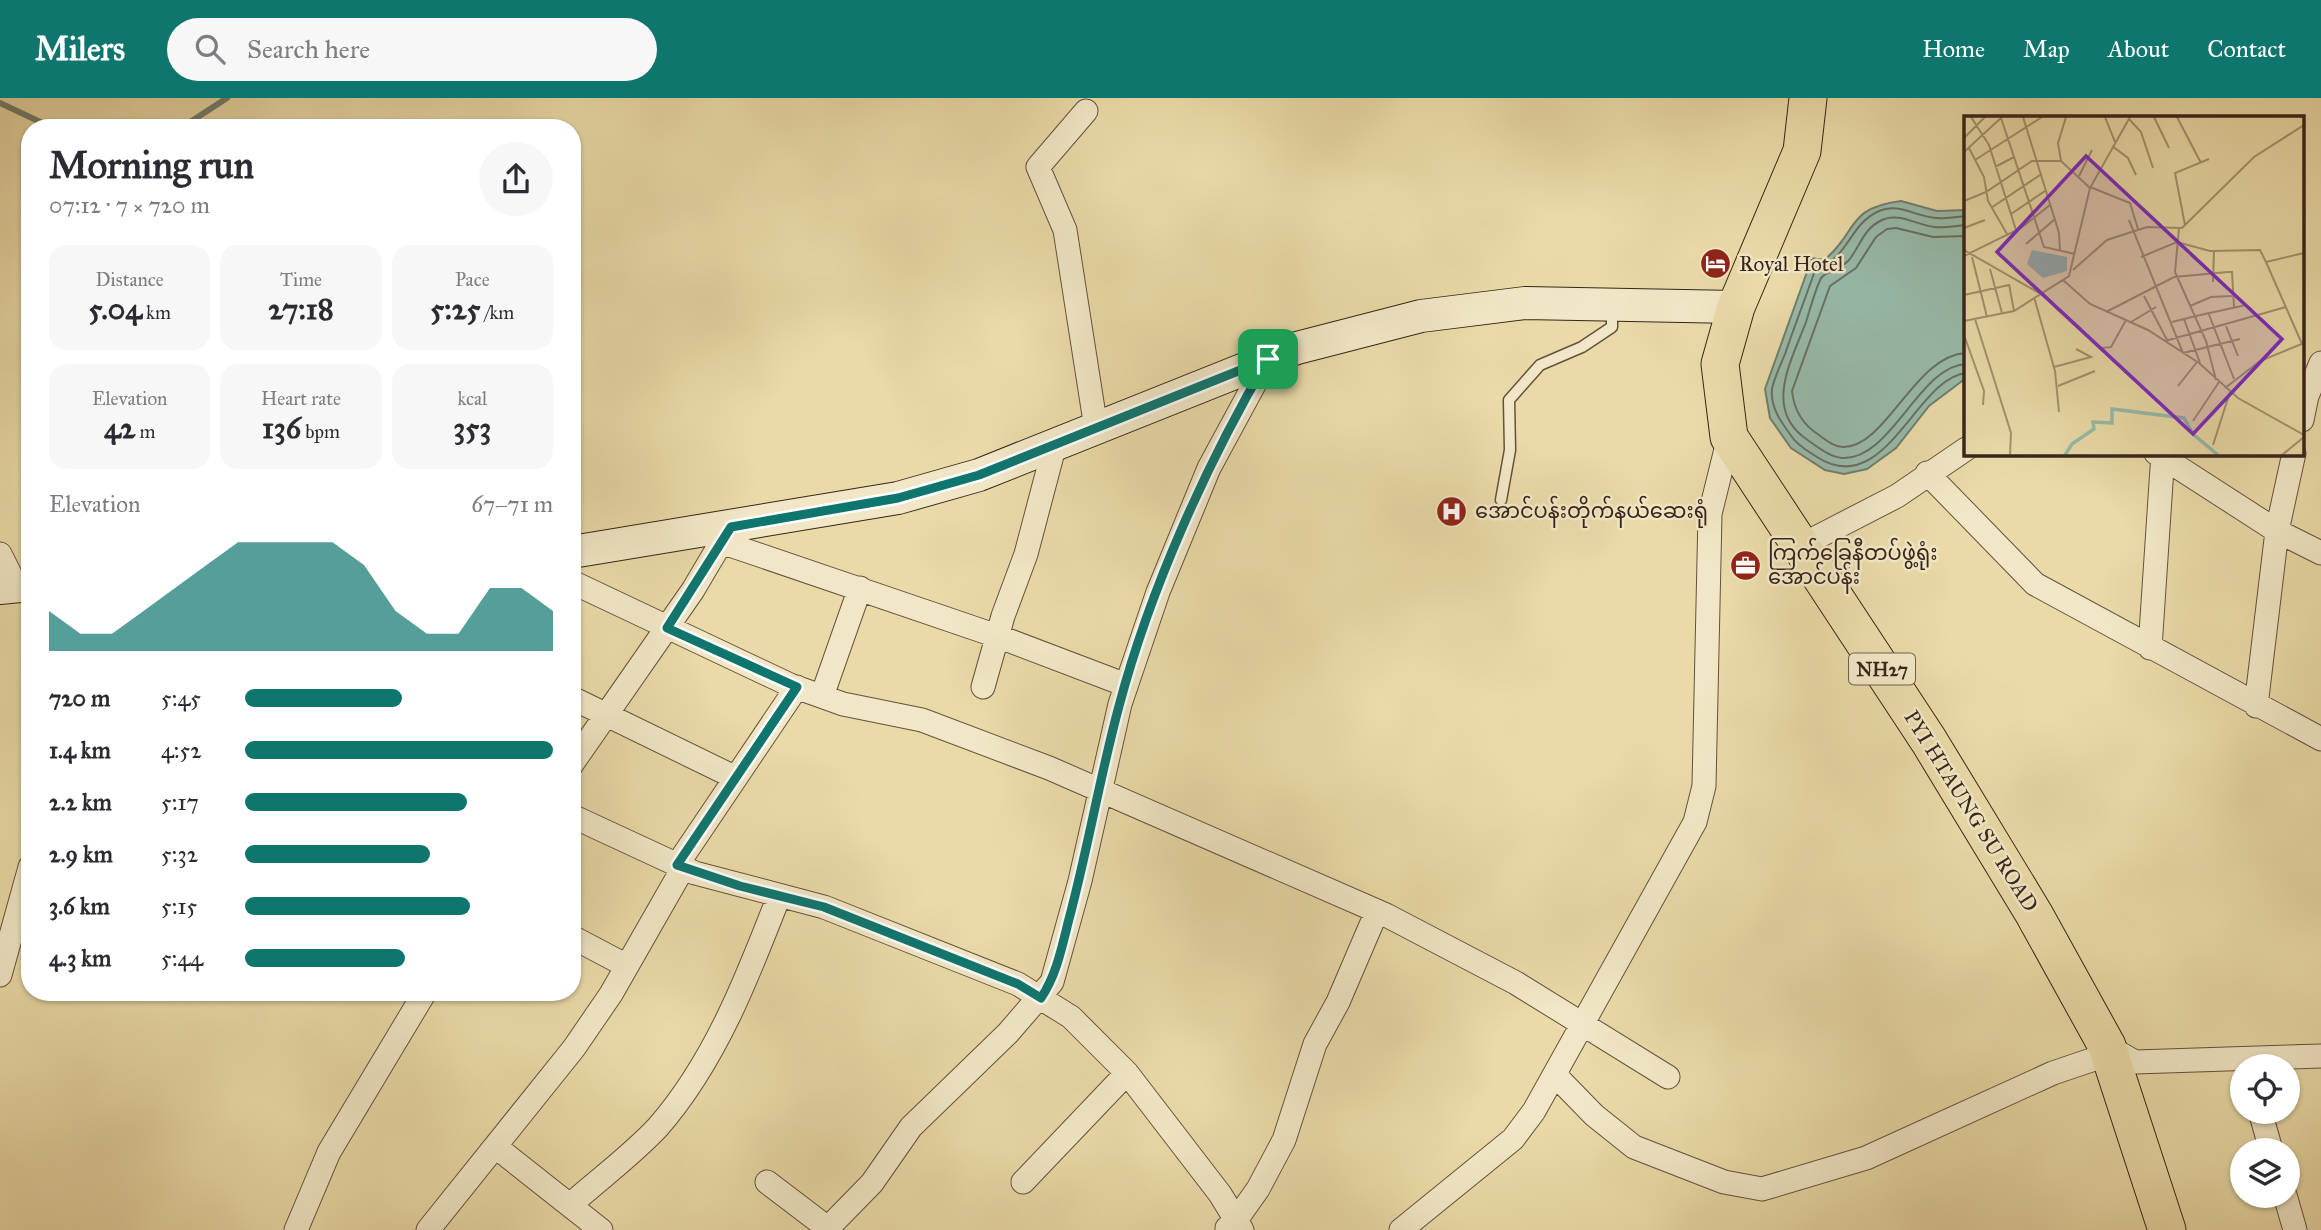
<!DOCTYPE html>
<html lang="en">
<head>
<meta charset="utf-8">
<style>
	body { margin:0; font-family:"IM FELL Great Primer","Noto Sans Myanmar",serif; background:#f7f7f7; color:#2b2b33; height:100vh; display:flex; flex-direction:column; font-size:26px; white-space:nowrap }
	* { box-sizing:border-box; margin:0 }
	p { font-size:23px; color:#7c7c81 }
	.icon { flex:none; width:38px; height:38px; fill:none; stroke:currentColor; stroke-width:2; stroke-linecap:round; stroke-linejoin:round }
	.map { position:relative; flex:1; overflow:hidden }
	.panel { position:absolute; left:21px; top:21px; width:560px; height:882px; display:flex; flex-direction:column; background:#fff; border-radius:28px; box-shadow:0 2px 5px #0004 }
	.panel>* { flex:none }
	.controls { position:absolute; left:2230px; top:956px; display:grid; gap:14px }
	.controls a { display:grid; place-items:center; width:70px; height:70px; border-radius:50%; background:#fff; box-shadow:0 2px 5px #0004; font-size:35px }
	.pin { position:absolute; display:grid; place-items:center; width:60px; height:60px; color:#fff; margin:-30px; border-radius:14px; box-shadow:0 4px 10px #0006 }
	.round { display:grid; place-items:center; flex:none; width:74px; height:74px; border-radius:37px; background:#f7f7f7 }
	.headline { display:flex; align-items:center; justify-content:space-between; height:119px; padding:0 28px }
	h1 { font-size:38px; font-weight:800; line-height:52px }
	.figures { display:grid; grid-template-columns:repeat(3,1fr); gap:10px; height:119px; padding:7px 28px }
	.figures div { display:grid; align-content:center; border-radius:18px; background:#f7f7f7; text-align:center }
	.figures b { font-size:30px; font-weight:800 }
	.figures small { font-size:19px; font-weight:400 }
	.figures p { font-size:19px }
	.chart { height:196px; padding:14px 28px }
	.chart p { display:flex; justify-content:space-between }
	.chart svg { width:100%; height:126px; margin-top:7px; fill:#0f766e; opacity:.7 }
	ul { padding:0 28px; list-style:none; font-size:23px }
	li { display:grid; grid-template-columns:112px 84px 1fr; align-items:center; height:52px }
	li i { height:18px; border-radius:9px; background:#0f766e }
	header { display:flex; align-items:center; gap:42px; box-sizing:border-box; height:98px; padding:0 35px; background:#0f766e; color:#fff }
	header strong { font-size:33px }
	nav { display:flex; gap:38px; margin-inline-start:auto; font-size:24px }
	.search { width:490px; height:63px; background:#f7f7f7; display:flex; align-items:center; gap:18px; box-sizing:border-box; padding:0 24px; border-radius:38px; color:#7c7c81; font-size:26px }
	.map>svg:first-child { display:block }
</style>
</head>
<body>
<header>
<strong>Milers</strong>
<div class="search"><svg class="icon" aria-label="search" viewBox="0 0 24 24"><circle cx="10" cy="10" r="6"/><path d="M15 15l6 6"/></svg>Search here</div>
<nav><a>Home</a><a>Map</a><a>About</a><a>Contact</a></nav>
</header>
<div class="map">
<svg width="2321" height="1132" viewBox="0 0 2321 1132">
	<rect width="100%" height="100%" fill="#e9daa7"/>
	<filter id="stains"><feTurbulence type="fractalNoise" baseFrequency=".00286" numOctaves="4"/><feColorMatrix values="0 0 0 0 .2 0 0 0 0 .09 0 0 0 0 .02 0 0 0 .5 -.17"/></filter>
	<radialGradient id="worn" r=".72"><stop offset=".6" stop-color="#630" stop-opacity="0"/><stop offset="1" stop-color="#630" stop-opacity=".3"/></radialGradient>
	<path fill="#97baa9" stroke="#717e70" stroke-width="2" d="M 1901,103 L 1937,113 L 1966,112 L 1966,280 L 1929,308 L 1896,350 L 1867,371 L 1844,376 L 1825,372 L 1791,350 L 1770,320 L 1765,291 L 1812,160 L 1824,162 C 1858,135 1845,110 1901,103 Z"/>
	<g fill="none" stroke-linecap="round" stroke-linejoin="round">
		<path stroke="#687062" stroke-width="2" d="M 1966,118 C 1957,119 1947,121 1938,120 C 1918,120 1899,104 1879,113 C 1848,127 1850,160 1816,170 C 1806,198 1795,227 1785,256 C 1781,266 1774,280 1772,291 C 1770,310 1782,325 1792,339 C 1798,348 1808,353 1817,359 C 1885,403 1916,280 1966,275
			M 1966,127 C 1955,128 1944,130 1934,129 C 1917,127 1898,114 1882,122 C 1863,131 1861,147 1849,162 C 1842,170 1829,172 1822,179 C 1817,185 1809,215 1806,224 C 1791,264 1762,313 1809,343 C 1819,350 1830,359 1842,360 C 1891,363 1919,268 1966,266
			M 1966,138 L 1933,139 L 1896,130 L 1887,131 L 1876,139 L 1856,170 L 1830,188 L 1792,293 C 1794,312 1803,327 1819,337 C 1826,342 1834,349 1843,349 C 1886,350 1915,257 1966,255"/>
		<path stroke="#717e70" stroke-width="6" d="M 0,5 L 53,30
			M 181,30 L 227,0"/>
		<defs>
			<path id="service" d="M 1501,402 L 1510,352 L 1509,302 L 1540,267 L 1582,249 L 1612,229 L 1612,210"/>
			<path id="minor" d="M 1086,13 L 1038,69 L 1065,132 L 1096,330
				M 2302,322 L 2307,298 L 2321,265
				M 2156,355 L 2277,433 L 2321,455
				M 1927,375 L 2035,486 L 2321,641
				M 721,444 L 997,538 L 1126,587
				M 1802,447 L 1897,398 L 1966,351
				M 0,456 L 16,488
				M 572,484 L 790,587 L 843,606 L 922,622 L 1049,670 L 1386,817 L 1516,885 L 1668,979
				M 2150,550 L 2163,355
				M 983,589 L 1003,518 L 1026,456 L 1055,346
				M 822,598 L 860,490
				M 572,600 L 734,679
				M 2256,608 L 2277,433 L 2294,355
				M 572,666 L 693,492 L 729,431
				M 572,718 L 695,775 L 824,809 L 1018,886 L 1071,919 L 1127,975 L 1220,1096 L 1242,1132
				M 677,767 L 797,589
				M 572,839 L 627,868
				M 0,877 L 30,769
				M 2107,948 L 2135,964 L 2321,958
				M 1555,977 L 1594,1017 L 1634,1049 L 1724,1084 L 1762,1091 L 1866,1060 L 2053,975 L 2109,956
				M 2260,1013 L 2271,1052
				M 496,1049 L 601,1132
				M 767,1084 L 830,1132
				M 1023,1084 L 1127,975
				M 2285,1097 L 2295,1132
				M 570,1107 C 598,1082 632,1057 658,1029 C 715,964 748,878 779,798
				M 1227,1130 L 1236,1122 L 1258,1091 L 1284,1042 L 1315,946 L 1338,904 L 1377,813
				M 296,1132 L 329,1054 L 425,894
				M 428,1132 L 574,950 L 611,896 L 683,770
				M 826,1132 L 872,1085 L 911,1029 L 1008,935 L 1052,884 L 1080,783 L 1120,606 L 1158,494 L 1209,370 L 1268,261
				M 1401,1132 L 1513,1041 L 1534,1013 L 1695,724 L 1704,688 L 1710,416 L 1729,339"/>
			<path id="secondary" d="M 572,454 L 898,400 L 979,377 L 1297,250 L 1421,218 L 1525,205 L 1736,209
				M 0,490 L 30,487"/>
			<path id="trunk" d="M 1808,0 L 1802,53 L 1736,209 L 1720,266 L 1729,339 L 1929,643 L 2034,816 L 2107,948 L 2167,1132"/>
		</defs>
		<use href="#service" stroke="#64523e" stroke-width="13"/>
		<use href="#minor" stroke="#64523e" stroke-width="25"/>
		<use href="#secondary" stroke="#38251b" stroke-width="34"/>
		<use href="#trunk" stroke="#38251b" stroke-width="39"/>
		<use href="#service" stroke="#f1e7c6" stroke-width="10"/>
		<use href="#minor" stroke="#f1e7c6" stroke-width="23"/>
		<use href="#secondary" stroke="#f1e7c6" stroke-width="32"/>
		<use href="#trunk" stroke="#e9daa7" stroke-width="37"/>
	</g>
	<g fill="none" stroke-linecap="round" stroke-linejoin="round">
		<defs>
			<path id="route" d="M 1268,261 C 1207,365 1150,491 1119,608 C 1100,678 1088,750 1069,821 C 1062,848 1057,876 1041,900 L 1018,886 L 824,809 L 740,788 L 677,767 L 797,589 L 667,530 L 731,429 L 898,400 L 979,377 Z"/>
		</defs>
		<use href="#route" stroke="#fff" stroke-width="14"/>
		<use href="#route" stroke="#0f766e" stroke-width="9"/>
	</g>
	<defs>
		<symbol id="hotel-disc" viewBox="-11 -11 22 22"><circle r="9.5" fill="#8f2418" stroke="#f1e7c6"/><path d="M-6-4.5h1.5V1H6V5H4.5V3h-9V5H-6ZM-4 0a1.8 1.8 0 1 1 3.6 0ZM.5 0V-2.5h3Q6-2.5 6 0Z" fill="#fff"/></symbol>
		<symbol id="hospital-disc" viewBox="-11 -11 22 22"><circle r="9.5" fill="#8f2418" stroke="#f1e7c6"/><path d="M-5-5h3v3.5h4V-5h3V5h-3V1.5h-4V5h-3Z" fill="#fff"/></symbol>
		<symbol id="office-disc" viewBox="-11 -11 22 22"><circle r="9.5" fill="#8f2418" stroke="#f1e7c6"/><path d="M-6-3h4V-5.5h4V-3h4V5H-6ZM-1-4.5V-3h2v-1.5ZM-6 0V1H6V0Z" fill="#fff"/></symbol>
	</defs>
	<g fill-rule="evenodd">
		<use href="#hotel-disc" x="1698" y="148" width="35" height="35"/>
		<use href="#hospital-disc" x="1434" y="396" width="35" height="35"/>
		<use href="#office-disc" x="1728" y="450" width="35" height="35"/>
	</g>
	<g text-anchor="middle" dominant-baseline="central" stroke-width="5" stroke-linejoin="round" paint-order="stroke">
		<rect fill="#f1e7c6" stroke="#705f4e" stroke-width="2" x="1849" y="555.5" width="66" height="31" rx="5"/>
		<g font-size="19" font-weight="bold" fill="#38251b">
			<text x="1882" y="571">NH27</text>
		</g>
		<g font-size="21" fill="#38251b" stroke="#f1e7c6" text-anchor="start">
			<text x="1739" y="166">Royal Hotel</text>
			<text x="1475" y="413">အောင်ပန်းတိုက်နယ်ဆေးရုံ</text>
			<text x="1768" y="455">ကြက်ခြေနီတပ်ဖွဲ့ရုံး<tspan x="1768" dy="24">အောင်ပန်း</tspan></text>
		</g>
		<g font-size="21" fill="#38251b" stroke="#f1e7c6">
			<text transform="translate(1971 713) rotate(58)">PYI HTAUNG SU ROAD</text>
		</g>
	</g>
	<g transform="translate(1964 18)">
		<rect width="340" height="340" fill="#e9daa7"/>
		<path d="M 68,134 L 103,141 L 103,155 L 79,162 L 63,148 Z" fill="#97baa9"/>
		<path fill="none" stroke="#97baa9" stroke-width="3.5" d="M 101,339 L 108,328 L 130,313 L 129,306 L 148,307 L 148,293 L 220,302 L 229,318 L 254,339"/>
		<path fill="none" stroke="#a2926f" stroke-width="2" d="M 7,1 L 25,29 L 52,114M 59,1 L 95,117 L 96,135M 102,1 L 94,27 L 97,45 L 126,72M 141,1 L 151,26M 190,1 L 205,32M 213,1 L 237,47M 37,2 L 80,131 L 111,138M 165,3 L 177,16 L 189,52M 0,22 L 21,1M 148,30 L 164,42 L 172,59M 5,32 L 20,61 L 24,85 L 43,118M 0,36 L 38,1M 11,44 L 78,1M 31,51 L 50,41M 115,60 L 128,34M 126,71 L 166,87 L 174,113M 0,85 L 22,76 L 68,45 L 97,45M 27,92 L 76,59M 47,98 L 81,75M 165,104 L 219,237 L 276,223M 221,109 L 211,57 L 245,43M 0,112 L 21,104M 215,112 L 211,156 L 242,225 L 252,264M 62,128 L 91,103M 0,134 L 75,177M 0,140 L 57,112 L 86,89M 8,141 L 23,201M 177,141 L 213,126 L 246,135 L 296,134 L 302,146 L 340,137M 302,146 L 338,228M 26,153 L 38,197M 109,154 L 143,124 L 183,111 L 218,112 L 290,41 L 340,9M 99,164 L 126,188 L 184,214 L 235,247 L 274,282 L 340,319M 249,166 L 250,134M 45,168 L 50,195M 0,179 L 45,169M 180,180 L 203,224M 70,181 L 91,255 L 95,296M 226,190 L 247,181 L 268,180M 142,196 L 210,161 L 264,156 L 268,156 L 270,191M 244,196 L 270,263M 232,200 L 282,189M 11,203 L 47,317 L 46,339M 220,203 L 236,247M 0,205 L 50,195 L 105,160 L 126,72 L 166,1M 167,206 L 192,191M 208,206 L 232,200M 262,210 L 274,240M 0,219 L 20,275 L 19,289M 201,225 L 322,191M 138,232 L 147,231 L 162,204M 90,251 L 127,241 L 112,233M 94,270 L 131,255M 214,270 L 233,246M 261,272 L 296,245 L 340,227M 229,305 L 255,266M 249,329 L 266,276M 318,339 L 340,321"/>
		<path fill="#7b2cbf" fill-opacity="0.15" stroke="#7b2cbf" stroke-width="3.5" d="M 122,40 L 318,223 L 229,318 L 33,136 Z"/>
		<rect width="340" height="340" fill="none" stroke="#38251b" stroke-width="3.5"/>
	</g>
	<rect width="100%" height="100%" filter="url(#stains)"/>
	<rect width="100%" height="100%" fill="url(#worn)"/>
</svg>
<div class="controls">
<a><svg class="icon" aria-label="locate" viewBox="0 0 24 24"><circle cx="12" cy="12" r="6"/><path d="M12 2v4M12 18v4M2 12h4M18 12h4"/></svg></a>
<a><svg class="icon" aria-label="layers" viewBox="0 0 24 24"><path d="M12 4l9 5-9 5-9-5zM3 14l9 5 9-5"/></svg></a>
</div>
<div class="pin" style="left:1268px;top:261px;background:#1e9e55"><svg class="icon" aria-label="arrive" viewBox="0 0 24 24"><path d="M6 21V4h12l-3 4 3 4H6"/></svg></div>
<section class="panel">
<div class="headline"><div><h1>Morning run</h1><p>07:12 · 7 × 720 m</p></div><a class="round"><svg class="icon" aria-label="share" viewBox="0 0 24 24"><path d="M12 15V3M7 8l5-5 5 5M5 13v7h14v-7"/></svg></a></div>
<div class="figures">
<div><p>Distance</p><b>5.04<small> km</small></b></div>
<div><p>Time</p><b>27:18</b></div>
<div><p>Pace</p><b>5:25<small> /km</small></b></div>
</div>
<div class="figures">
<div><p>Elevation</p><b>42<small> m</small></b></div>
<div><p>Heart rate</p><b>136<small> bpm</small></b></div>
<div><p>kcal</p><b>353</b></div>
</div>
<div class="chart"><p><span>Elevation</span>67–71 m</p>
<svg viewBox="0 0 160 44" preserveAspectRatio="none"><path d="M0 44V30L10 38L20 38L30 30L40 22L50 14L60 6L70 6L80 6L90 6L100 14L110 30L120 38L130 38L140 22L150 22L160 30V44z"/></svg>
</div>
<ul>
<li><b>720 m</b>5:45<i style="width:51%"></i></li>
<li><b>1.4 km</b>4:52<i style="width:100%"></i></li>
<li><b>2.2 km</b>5:17<i style="width:72%"></i></li>
<li><b>2.9 km</b>5:32<i style="width:60%"></i></li>
<li><b>3.6 km</b>5:15<i style="width:73%"></i></li>
<li><b>4.3 km</b>5:44<i style="width:52%"></i></li>
</ul>
</section>
</div>
</body>
</html>
